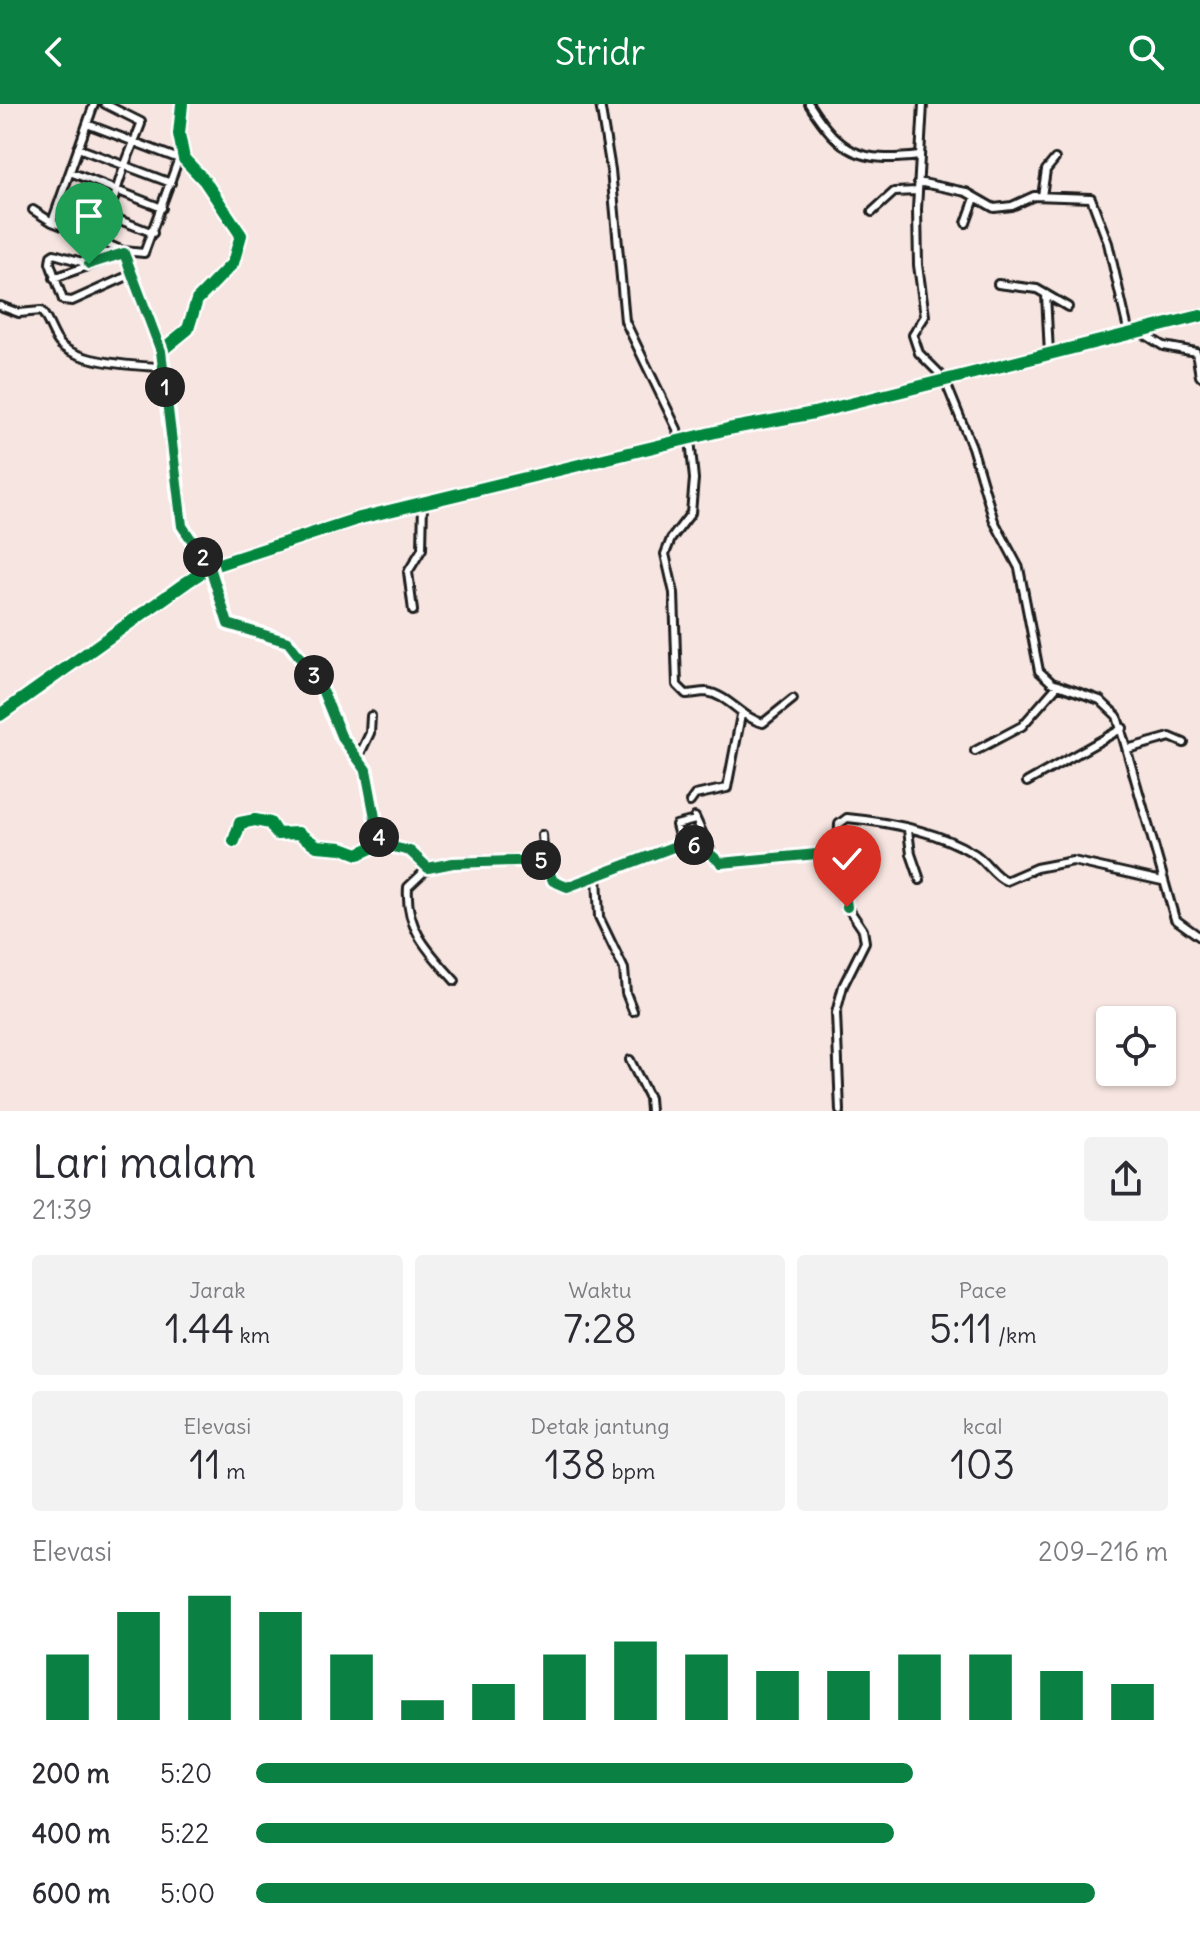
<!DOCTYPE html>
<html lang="id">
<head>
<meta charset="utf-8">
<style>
	body { margin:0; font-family:Delius,sans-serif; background:#f2f2f3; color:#2b2b33; height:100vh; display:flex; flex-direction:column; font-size:30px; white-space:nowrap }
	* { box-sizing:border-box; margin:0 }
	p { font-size:26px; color:#7c7c81 }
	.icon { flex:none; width:44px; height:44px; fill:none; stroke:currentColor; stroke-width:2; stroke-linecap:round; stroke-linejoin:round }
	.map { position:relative; height:1007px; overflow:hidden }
	.sheet { display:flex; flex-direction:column; background:#fff; flex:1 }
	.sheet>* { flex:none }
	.fabs { position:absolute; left:1096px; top:902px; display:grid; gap:16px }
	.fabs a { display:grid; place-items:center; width:80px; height:80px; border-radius:8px; background:#fff; box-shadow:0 2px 6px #0004; font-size:40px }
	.pin { position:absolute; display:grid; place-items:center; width:68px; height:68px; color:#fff; margin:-82px -34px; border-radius:50% 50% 50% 0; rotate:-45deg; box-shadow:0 0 8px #0007 }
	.pin .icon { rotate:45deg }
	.km { position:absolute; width:40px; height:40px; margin:-20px; border-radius:50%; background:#222; color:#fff; font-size:22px; line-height:40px; text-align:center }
	.round { display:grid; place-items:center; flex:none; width:84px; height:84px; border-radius:8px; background:#f2f2f3 }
	.head { display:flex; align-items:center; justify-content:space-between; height:136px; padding:0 32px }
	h1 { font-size:44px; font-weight:600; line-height:60px }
	.metrics { display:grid; grid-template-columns:repeat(3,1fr); gap:12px; height:136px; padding:8px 32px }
	.metrics div { display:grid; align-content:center; border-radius:8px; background:#f2f2f3; text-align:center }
	.metrics b { font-size:40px; font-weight:600 }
	.metrics small { font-size:22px; font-weight:400 }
	.metrics p { font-size:22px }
	.chart { height:224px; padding:16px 32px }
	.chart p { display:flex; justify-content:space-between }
	.chart svg { width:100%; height:144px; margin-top:8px; stroke:#0b8043; stroke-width:6 }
	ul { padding:0 32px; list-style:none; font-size:26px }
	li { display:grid; grid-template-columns:128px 96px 1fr; align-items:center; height:60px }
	li i { height:20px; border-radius:10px; background:#0b8043 }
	header { display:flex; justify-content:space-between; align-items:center; height:104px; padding:0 32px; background:#0b8043; color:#fff; font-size:36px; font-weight:600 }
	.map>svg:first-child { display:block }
</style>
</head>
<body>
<header><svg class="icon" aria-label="back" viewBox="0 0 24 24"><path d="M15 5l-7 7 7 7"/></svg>Stridr<svg class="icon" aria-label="search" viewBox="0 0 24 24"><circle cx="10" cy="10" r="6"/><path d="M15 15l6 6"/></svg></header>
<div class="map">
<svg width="1200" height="1007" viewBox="0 0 1200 1007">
	<rect width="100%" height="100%" fill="#f6e5e0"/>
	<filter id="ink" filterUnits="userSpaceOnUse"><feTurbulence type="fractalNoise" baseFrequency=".0125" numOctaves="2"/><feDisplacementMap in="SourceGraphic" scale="16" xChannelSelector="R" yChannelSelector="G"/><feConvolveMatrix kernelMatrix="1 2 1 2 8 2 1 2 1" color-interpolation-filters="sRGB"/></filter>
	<g filter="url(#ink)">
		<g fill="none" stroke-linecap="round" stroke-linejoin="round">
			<defs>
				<path id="street" d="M 105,0 L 141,18 L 141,20 C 132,44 121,67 115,92 L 98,136 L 52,118 L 87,20 L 179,55
					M 182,0 L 179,30 L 184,55 L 204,76 L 241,131 L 233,159 L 197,196 L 188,225 L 161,247 L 182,422 L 210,463 L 228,520 L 288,538 L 319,578 L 341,632 L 366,666 L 380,740 L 358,750 L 342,744 L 317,742 L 298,729 L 277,730 L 270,719 L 255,716 L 240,719 L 234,737
					M 600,0 L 611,66 L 625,217 L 677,325 L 678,337
					M 809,0 C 841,50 860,59 919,52
					M 923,0 L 917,105 L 918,161 L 925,212 L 913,231 L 919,249 L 944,274 L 972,343 L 994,417 L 1019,464 L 1039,567 L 1052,579 L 1100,596 L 1117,612 L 1175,815 L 1200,833
					M 87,20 L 94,0
					M 78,44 L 171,79
					M 70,68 L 162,104
					M 918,78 L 966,88 L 994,104 L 1012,102 L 1034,92 L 1091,94 L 1108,139 L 1129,230
					M 1042,92 L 1046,66 L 1055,55
					M 61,93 L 153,129
					M 33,106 L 52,118
					M 872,108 L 894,88 L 917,87
					M 966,119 L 975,94
					M 123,147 L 161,247
					M 89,160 L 98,136 L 123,147 L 144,149 L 179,54
					M 89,160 L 54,150 L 51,152 L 50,159 L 63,196 L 72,197 L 132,170
					M 54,174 L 124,149
					M 998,180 L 1037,185 L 1068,203
					M 1046,190 L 1049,250
					M 0,202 L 19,209 L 41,207 C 50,217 52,232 61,241 C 80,259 136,262 162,263
					M 1141,228 L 1163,242 L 1196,248 L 1200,272
					M 690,335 L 694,375 L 691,409 L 671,435 L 665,450 L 674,489 L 677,581 L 686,590 C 693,590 699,588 706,588 C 729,591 741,614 763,619 L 793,595
					M 413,507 L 408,468 L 422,445 L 423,398
					M 1127,645 L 1170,633 L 1184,639
					M 975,647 L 1022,622 L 1058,581
					M 358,654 L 370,629 L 371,612
					M 1027,678 L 1123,624
					M 690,698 L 695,691 L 727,684 L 741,611
					M 695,713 L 710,746
					M 908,726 L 911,750 L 920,776
					M 542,731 L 544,756
					M 380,740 L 410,747 L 428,764 L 453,759 L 544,756 L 555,779 L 567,783 L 681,740 L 702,743 L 721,759 L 838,748 L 839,720 L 847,714 C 889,718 937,727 973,749 C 986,756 993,772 1006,777 L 1036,764 L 1073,757 L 1162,777
					M 681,740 L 676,721 L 695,716
					M 838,748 L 846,801 L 863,826 L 865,838 L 843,882 L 836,909 L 840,1007
					M 428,764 L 408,783 C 405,825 429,848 455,877
					M 597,772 L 599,813 L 624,865 L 626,889 L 633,907
					M 630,956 L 649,994 L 650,1007"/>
				<path id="secondary" d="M 0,611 L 187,478 L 210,463 L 360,414 L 728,325 L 814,309 L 1200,212"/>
			</defs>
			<use href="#street" stroke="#1c1c1c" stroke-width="12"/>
			<use href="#secondary" stroke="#1c1c1c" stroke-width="14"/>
			<use href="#street" stroke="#fff" stroke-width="6"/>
			<use href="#secondary" stroke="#fff" stroke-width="8"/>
			<defs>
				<path id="cycleway" d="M 182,0 L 179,30 L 184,55 L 204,76 L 241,131 L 233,159 L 197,196 L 188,225 L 161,247 L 182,422 L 210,463 L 228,520 L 288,538 L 319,578 L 341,632 L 366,666 L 380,740 L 358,750 L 342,744 L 317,742 L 298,729 L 277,730 L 270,719 L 255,716 L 240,719 L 234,737
					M 0,611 L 187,478 L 210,463 L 360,414 L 728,325 L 814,309 L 1200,212"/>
			</defs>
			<use href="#cycleway" stroke="#fff" stroke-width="17"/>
			<use href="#cycleway" stroke="#00873e" stroke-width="12"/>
		</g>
	</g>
	<g fill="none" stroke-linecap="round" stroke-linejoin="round" filter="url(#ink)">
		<defs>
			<path id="route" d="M 89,160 L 124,149 L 161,247 L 182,422 L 210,463 L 228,520 L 288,538 L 319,578 L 341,632 L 366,666 L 380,740 L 410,747 L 428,764 L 453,759 L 544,756 L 553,777 L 567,783 L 681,740 L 702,743 L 721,759 L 838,748 L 847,803"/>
		</defs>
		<use href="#route" stroke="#fff" stroke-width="16"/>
		<use href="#route" stroke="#0b8043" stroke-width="10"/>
	</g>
</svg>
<div class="fabs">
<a><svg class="icon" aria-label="locate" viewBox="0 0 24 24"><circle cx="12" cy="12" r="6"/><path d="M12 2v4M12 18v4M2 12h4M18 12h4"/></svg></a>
</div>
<div class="pin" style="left:89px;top:160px;background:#1e9e55"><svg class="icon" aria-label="arrive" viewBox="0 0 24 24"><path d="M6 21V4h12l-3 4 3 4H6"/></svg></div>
<div class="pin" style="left:847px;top:803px;background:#d93025"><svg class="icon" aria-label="check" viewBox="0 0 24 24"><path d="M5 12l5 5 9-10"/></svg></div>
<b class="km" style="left:165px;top:283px">1</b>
<b class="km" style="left:203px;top:453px">2</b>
<b class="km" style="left:314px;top:571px">3</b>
<b class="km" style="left:379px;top:733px">4</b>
<b class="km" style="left:541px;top:756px">5</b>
<b class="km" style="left:694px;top:741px">6</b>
</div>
<section class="sheet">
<div class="head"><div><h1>Lari malam</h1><p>21:39</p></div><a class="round"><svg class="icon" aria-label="share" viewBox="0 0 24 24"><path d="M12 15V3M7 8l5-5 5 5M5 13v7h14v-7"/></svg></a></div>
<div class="metrics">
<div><p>Jarak</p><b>1.44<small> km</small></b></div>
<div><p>Waktu</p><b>7:28</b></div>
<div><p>Pace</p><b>5:11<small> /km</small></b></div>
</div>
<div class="metrics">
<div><p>Elevasi</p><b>11<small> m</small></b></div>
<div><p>Detak jantung</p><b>138<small> bpm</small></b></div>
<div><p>kcal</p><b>103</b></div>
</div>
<div class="chart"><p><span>Elevasi</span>209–216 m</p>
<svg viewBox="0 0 160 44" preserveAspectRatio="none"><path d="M5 44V24M15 44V11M25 44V6M35 44V11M45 44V24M55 44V38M65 44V33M75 44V24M85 44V20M95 44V24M105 44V29M115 44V29M125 44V24M135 44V24M145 44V29M155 44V33"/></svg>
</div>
<ul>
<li><b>200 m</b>5:20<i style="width:72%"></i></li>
<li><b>400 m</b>5:22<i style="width:70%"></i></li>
<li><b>600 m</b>5:00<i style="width:92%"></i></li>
</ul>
</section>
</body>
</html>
